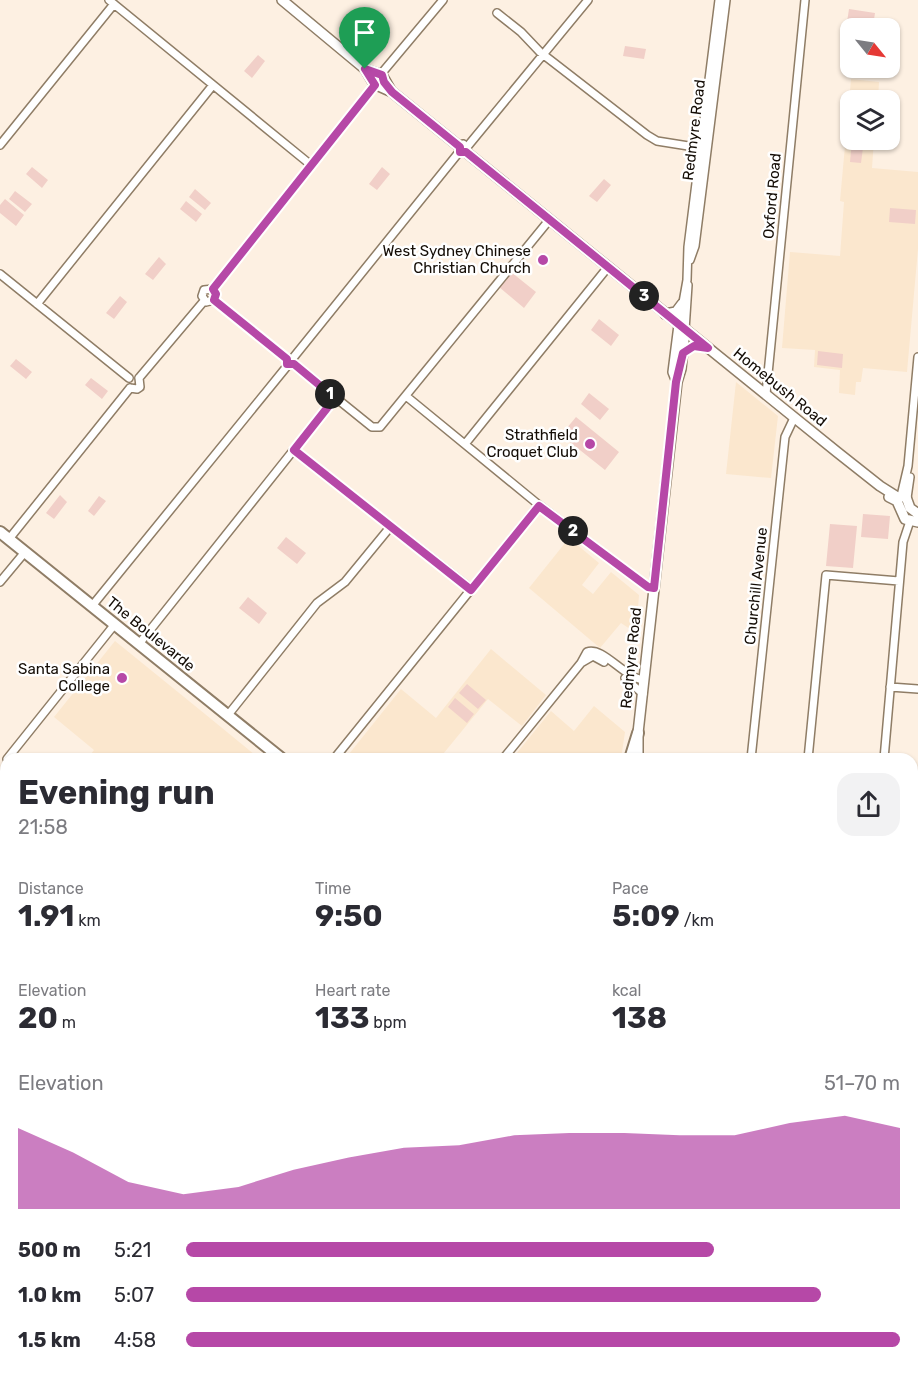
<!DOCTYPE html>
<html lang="en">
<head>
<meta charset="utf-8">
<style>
	body { margin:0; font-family:Rubik,sans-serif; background:#f2f2f3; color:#2b2b33; height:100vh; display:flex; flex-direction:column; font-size:22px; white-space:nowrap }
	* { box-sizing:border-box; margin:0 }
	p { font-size:20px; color:#7c7c81 }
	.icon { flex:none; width:33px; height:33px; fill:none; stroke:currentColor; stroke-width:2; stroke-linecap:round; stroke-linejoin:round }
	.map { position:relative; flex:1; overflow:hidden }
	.panel { position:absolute; left:0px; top:753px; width:918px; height:622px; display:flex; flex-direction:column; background:#fff; border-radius:18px 18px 0 0; box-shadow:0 2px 4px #0004 }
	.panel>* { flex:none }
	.needle { width:39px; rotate:120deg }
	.tools { position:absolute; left:840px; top:18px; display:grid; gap:12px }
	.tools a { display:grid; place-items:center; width:60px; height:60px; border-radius:12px; background:#fff; box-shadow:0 2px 4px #0004; font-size:30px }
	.pin { position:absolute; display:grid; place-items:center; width:51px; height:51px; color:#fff; margin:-62px -26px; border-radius:50% 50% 50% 0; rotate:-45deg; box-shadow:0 0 6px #0007 }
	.pin .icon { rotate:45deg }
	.km { position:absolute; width:30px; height:30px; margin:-15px; border-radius:50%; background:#222; color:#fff; font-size:16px; line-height:30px; text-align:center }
	.round { display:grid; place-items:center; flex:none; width:63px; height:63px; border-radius:18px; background:#f2f2f3 }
	.summary { display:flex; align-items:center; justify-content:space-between; height:102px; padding:0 18px }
	h1 { font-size:33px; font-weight:700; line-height:45px }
	.metrics { display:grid; grid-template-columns:repeat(3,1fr); gap:9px; height:102px; padding:6px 18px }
	.metrics div { display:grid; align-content:center }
	.metrics b { font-size:30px; font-weight:700 }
	.metrics small { font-size:16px; font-weight:400 }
	.metrics p { font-size:16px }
	.chart { height:168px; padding:12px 18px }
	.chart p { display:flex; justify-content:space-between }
	.chart svg { width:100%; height:108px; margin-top:6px; fill:#b648a7; opacity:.7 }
	ul { padding:0 18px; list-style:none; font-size:20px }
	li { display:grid; grid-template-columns:96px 72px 1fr; align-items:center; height:45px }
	li i { height:15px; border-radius:8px; background:#b648a7 }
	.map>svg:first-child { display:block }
</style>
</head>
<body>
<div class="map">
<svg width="918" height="1375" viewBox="0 0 918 1375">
	<rect width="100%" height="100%" fill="#fdf0e2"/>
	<path fill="#fbe7ce" d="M 851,79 L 879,82 L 878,100 L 850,100 L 850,140 L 874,140 L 872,168 L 918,172 L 918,249 L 907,372 L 863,368 L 861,382 L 856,382 L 855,395 L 839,393 L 840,370 L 814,367 L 815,350 L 782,348 L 790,252 L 840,256 L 844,202 L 840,201 Z
		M 736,382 L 778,416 L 771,478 L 726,474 Z
		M 569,538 L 599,563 L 582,585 L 593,594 L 611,572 L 639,595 L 636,633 L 621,623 L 600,648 L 529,588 Z
		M 115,641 L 205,714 L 260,759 L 87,759 L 94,750 L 54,717 Z
		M 491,649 L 546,695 L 522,726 L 488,699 L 439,759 L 345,759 L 401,689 L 436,718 Z
		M 594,706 L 625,732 L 621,759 L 512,759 L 551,711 L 574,731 Z
		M 0,1064 L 6,1069 L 6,1214 L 0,1216 Z"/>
	<path fill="#f1cfc8" d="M 849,9 L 875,13 L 873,26 L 847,22 Z
		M 625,46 L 646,49 L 644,59 L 623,56 Z
		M 258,55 L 265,61 L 252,78 L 244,71 Z
		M 852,140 L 864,140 L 861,163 L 850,162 Z
		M 32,167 L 48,180 L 42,188 L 26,174 Z
		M 382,167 L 390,174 L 377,190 L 369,184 Z
		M 604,179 L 611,185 L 597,202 L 589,196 Z
		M 195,189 L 211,203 L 205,210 L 189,197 Z
		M 15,191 L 32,204 L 25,212 L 9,199 Z
		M 5,199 L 24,215 L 16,226 L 0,213 L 0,205 Z
		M 186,201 L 202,214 L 196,222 L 180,209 Z
		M 890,208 L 916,210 L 915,224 L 889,222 Z
		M 159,257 L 166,264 L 153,280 L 145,274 Z
		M 511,272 L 536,292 L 524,308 L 499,287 Z
		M 120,296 L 127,302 L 114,319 L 106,313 Z
		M 599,319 L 619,335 L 611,346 L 591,330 Z
		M 818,351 L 843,354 L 842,368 L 817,365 Z
		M 16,359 L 32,372 L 26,379 L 10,366 Z
		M 91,378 L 108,391 L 102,399 L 85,385 Z
		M 589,393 L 609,409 L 600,420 L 581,404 Z
		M 576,417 L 619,452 L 605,470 L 561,435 Z
		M 60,495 L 67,502 L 54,519 L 46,513 Z
		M 99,496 L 106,501 L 94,516 L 88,511 Z
		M 863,514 L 890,516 L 888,539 L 861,537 Z
		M 830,524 L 857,526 L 853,568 L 826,566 Z
		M 286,537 L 306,553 L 297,564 L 277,548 Z
		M 248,597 L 267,613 L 259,624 L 239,608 Z
		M 467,684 L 486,700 L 478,709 L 459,693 Z
		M 455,698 L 474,714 L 467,723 L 448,707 Z
		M 6,850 L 6,940 L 0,935 L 0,858 Z"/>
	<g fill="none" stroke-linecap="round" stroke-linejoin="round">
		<path stroke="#888a69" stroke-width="1.5" d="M 912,885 L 918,886"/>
		<defs>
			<path id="street" d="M 109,0 L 311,165
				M 497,13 L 521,32 L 540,52 L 647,135 L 657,141 L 701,148
				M 381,74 L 443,0
				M 0,145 L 114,4
				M 467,147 L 588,0
				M 690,260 L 695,246 L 726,0
				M 0,274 L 129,378
				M 213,289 L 375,85
				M 213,289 L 204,290 L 202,296 L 206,302 L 214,300
				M 214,300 L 287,359
				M 37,304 L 213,85
				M 679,325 L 687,280 L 688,247 L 719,0
				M 685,330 L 688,285
				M 293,358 L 460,151
				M 294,364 L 372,427 L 380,427 L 550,219
				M 139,378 L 204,301
				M 130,388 L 137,389 L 140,387 L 139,378
				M 766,394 L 805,0
				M 406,396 L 539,505 L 648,587 L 654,588
				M 465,444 L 608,267
				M 294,450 L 471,589
				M 901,496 L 908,466 L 918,357
				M 907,498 L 910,477
				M 9,539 L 130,388
				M 0,582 L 25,552
				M 92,606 L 288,365
				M 139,644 L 335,398
				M 581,663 L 593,656 L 604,662
				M 625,678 L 643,694
				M 890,687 L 918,689
				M 228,715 L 317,603 L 345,582 L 391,526
				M 7,759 L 115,624
				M 334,759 L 539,505
				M 503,759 L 581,663 L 587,652 C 603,646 624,678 644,680
				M 751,759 L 785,437 L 794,418
				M 808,759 L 826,575 L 899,581
				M 884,759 L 903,542 L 910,521
				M 0,1010 L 6,1015
				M 912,1032 L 918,1016
				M 0,1034 L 6,1026
				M 912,1091 L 918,1097
				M 0,1118 L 6,1123
				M 912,1238 L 918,1244
				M 0,1280 L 6,1280
				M 912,1358 L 918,1364
				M 0,1362 L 6,1354
				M 108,1370 L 115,1375
				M 330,1370 L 337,1375
				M 434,1370 L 441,1375
				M 655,1370 L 660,1375
				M 807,1370 L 812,1375
				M 206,1375 L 210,1370
				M 524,1375 L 530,1370"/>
			<path id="secondary" d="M 282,0 L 365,69 L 374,84 L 392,92 L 460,147 L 463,145
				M 367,70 L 382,75 L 390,89
				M 460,147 L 461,152 L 466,152 L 837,452 L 880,486 L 899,498
				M 665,314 L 676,312 L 682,304
				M 677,382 L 673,372 L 679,325
				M 889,497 L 897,501 L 905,519 L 918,522
				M 897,501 L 901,496 L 906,497 L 910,508 L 918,514
				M 638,759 L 638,733 L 677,382 L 681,369 L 685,330
				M 912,863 L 918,866
				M 0,945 L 6,950
				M 0,1228 L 6,1226
				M 510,1370 L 517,1375"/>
			<path id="primary" d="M 0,532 L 282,759
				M 630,759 L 638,733
				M 912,1032 L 918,1034"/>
		</defs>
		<use href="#street" stroke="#8f7d66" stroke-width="10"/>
		<use href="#secondary" stroke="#8f7d66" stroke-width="12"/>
		<use href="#primary" stroke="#8f7d66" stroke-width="14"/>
		<use href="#street" stroke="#fff" stroke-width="7"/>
		<use href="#secondary" stroke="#fff" stroke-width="9"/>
		<use href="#primary" stroke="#fff" stroke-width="10"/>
		<path stroke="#887e73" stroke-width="1.5" stroke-dasharray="8 8" stroke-linecap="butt" d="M 912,958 L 918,955
			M 912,979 L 918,978
			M 912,996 L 918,995
			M 0,1252 L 6,1248
			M 0,1265 L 6,1261"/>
	</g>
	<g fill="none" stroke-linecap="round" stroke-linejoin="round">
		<defs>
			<path id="route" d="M 365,69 L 382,75 L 384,82 L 392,92 L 460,147 L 460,152 L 466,152 L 708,348 L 694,346 L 683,353 L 676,382 L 654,588 L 648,587 L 539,506 L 471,590 L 294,450 L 335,398 L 294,364 L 287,364 L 287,359 L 214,300 L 216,294 L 213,289 L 375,85 Z"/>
		</defs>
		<use href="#route" stroke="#fff" stroke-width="12"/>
		<use href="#route" stroke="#b648a7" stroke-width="8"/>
	</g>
	<g fill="#b648a7" stroke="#fff" stroke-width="2">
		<circle cx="543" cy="260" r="6"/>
		<circle cx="590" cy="444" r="6"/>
		<circle cx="122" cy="678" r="6"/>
	</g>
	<g text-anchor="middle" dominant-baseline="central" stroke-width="5" stroke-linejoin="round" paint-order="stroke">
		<g font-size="15" fill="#140d06" stroke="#fff">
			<text transform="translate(694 130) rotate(-83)">Redmyre Road</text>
			<text transform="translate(772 196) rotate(-85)">Oxford Road</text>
			<text transform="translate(780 387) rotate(39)">Homebush Road</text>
			<text transform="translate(756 586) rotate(-84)">Churchill Avenue</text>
			<text transform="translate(151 634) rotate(39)">The Boulevarde</text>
			<text transform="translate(631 658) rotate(-84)">Redmyre Road</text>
		</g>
		<g font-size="15" fill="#140d06" stroke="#fff" text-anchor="end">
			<text x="531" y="251">West Sydney Chinese<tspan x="531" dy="17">Christian Church</tspan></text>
			<text x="578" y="435">Strathfield<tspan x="578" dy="17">Croquet Club</tspan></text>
			<text x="110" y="669">Santa Sabina<tspan x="110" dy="17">College</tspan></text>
		</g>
	</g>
</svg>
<div class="tools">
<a><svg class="needle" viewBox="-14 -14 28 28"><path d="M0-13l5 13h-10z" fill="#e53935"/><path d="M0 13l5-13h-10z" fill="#7c7c81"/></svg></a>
<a><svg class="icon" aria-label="layers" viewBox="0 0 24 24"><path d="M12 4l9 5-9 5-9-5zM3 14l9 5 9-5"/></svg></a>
</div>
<div class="pin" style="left:365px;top:69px;background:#1e9e55"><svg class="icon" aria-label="arrive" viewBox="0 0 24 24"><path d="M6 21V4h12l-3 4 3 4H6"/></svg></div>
<b class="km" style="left:330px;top:394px">1</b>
<b class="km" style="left:573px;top:531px">2</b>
<b class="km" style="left:644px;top:296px">3</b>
<section class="panel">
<div class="summary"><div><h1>Evening run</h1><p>21:58</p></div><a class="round"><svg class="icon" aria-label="share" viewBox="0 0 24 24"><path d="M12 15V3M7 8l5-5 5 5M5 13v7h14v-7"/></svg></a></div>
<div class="metrics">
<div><p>Distance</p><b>1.91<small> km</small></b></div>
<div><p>Time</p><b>9:50</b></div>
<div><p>Pace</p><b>5:09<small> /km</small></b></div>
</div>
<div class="metrics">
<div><p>Elevation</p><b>20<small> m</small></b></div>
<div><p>Heart rate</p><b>133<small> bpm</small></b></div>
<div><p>kcal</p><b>138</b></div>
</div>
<div class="chart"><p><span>Elevation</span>51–70 m</p>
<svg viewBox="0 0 160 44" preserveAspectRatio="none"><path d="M0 44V11L10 21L20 33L30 38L40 35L50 28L60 23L70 19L80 18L90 14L100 13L110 13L120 14L130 14L140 9L150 6L160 11V44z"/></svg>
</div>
<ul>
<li><b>500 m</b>5:21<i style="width:74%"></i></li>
<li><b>1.0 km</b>5:07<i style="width:89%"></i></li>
<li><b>1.5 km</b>4:58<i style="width:100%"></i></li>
</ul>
</section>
</div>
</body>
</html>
